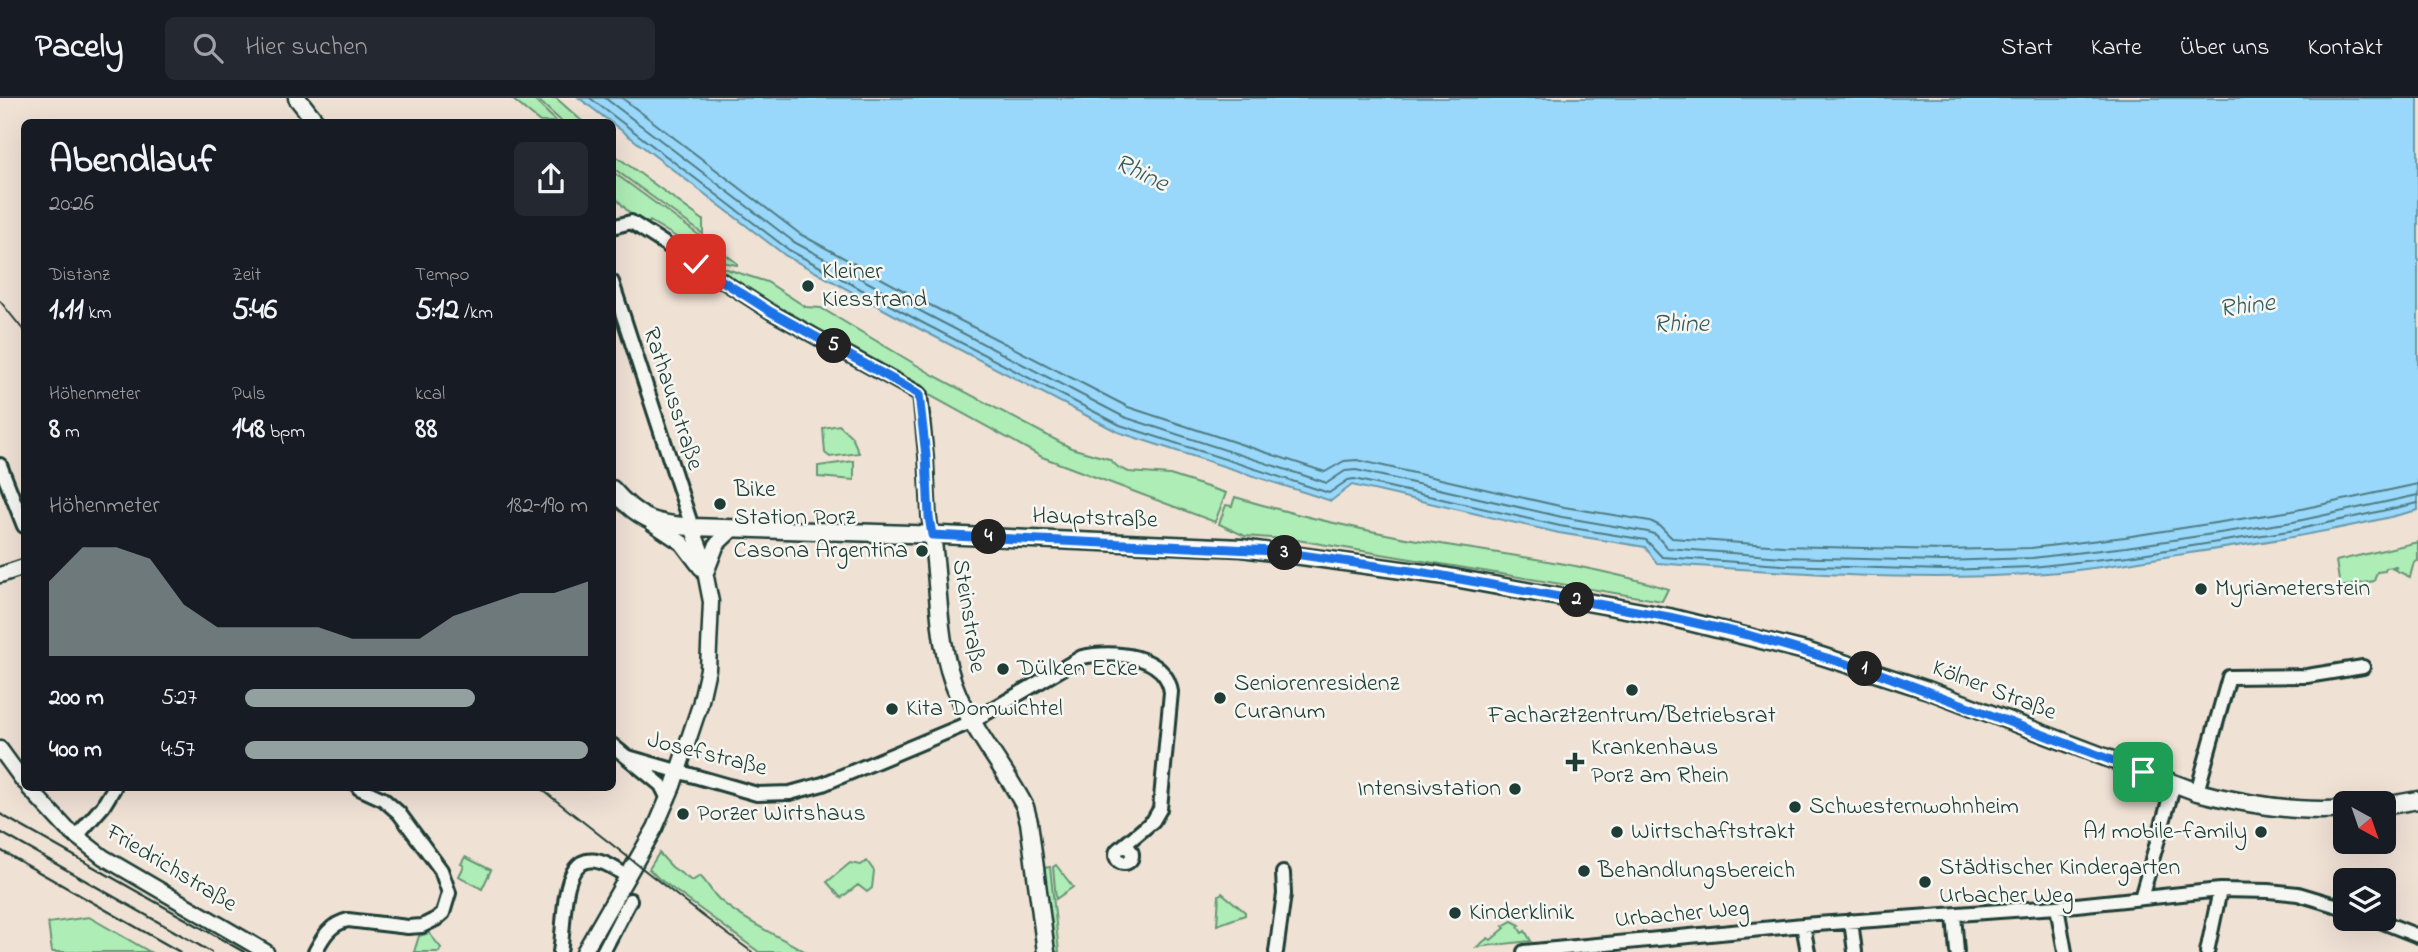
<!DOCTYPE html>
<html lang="de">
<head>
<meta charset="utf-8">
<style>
	body { margin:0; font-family:"Indie Flower",sans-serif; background:#242831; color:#f1f3f6; height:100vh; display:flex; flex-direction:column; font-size:26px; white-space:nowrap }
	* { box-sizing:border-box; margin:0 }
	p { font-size:23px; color:#9ea1a6 }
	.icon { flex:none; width:38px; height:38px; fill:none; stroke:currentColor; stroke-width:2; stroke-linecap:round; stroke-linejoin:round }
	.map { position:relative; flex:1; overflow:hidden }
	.panel { position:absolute; left:21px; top:21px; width:595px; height:672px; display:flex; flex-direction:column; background:#171b24; border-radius:10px; box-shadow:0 7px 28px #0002 }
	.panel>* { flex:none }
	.needle { width:46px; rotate:140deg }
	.controls { position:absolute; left:2333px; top:693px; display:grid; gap:14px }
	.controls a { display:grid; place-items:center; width:63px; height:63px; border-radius:10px; background:#171b24; box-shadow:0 7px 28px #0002; font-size:35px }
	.pin { position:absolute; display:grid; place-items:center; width:60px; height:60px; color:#fff; margin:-30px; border-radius:14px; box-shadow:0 4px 10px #0006 }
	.km { position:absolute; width:35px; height:35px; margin:-18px; border-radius:50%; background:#222; color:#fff; font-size:19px; line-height:35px; text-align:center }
	.round { display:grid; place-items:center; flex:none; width:74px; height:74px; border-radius:10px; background:#242831 }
	.headline { display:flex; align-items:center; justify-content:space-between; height:119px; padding:0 28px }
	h1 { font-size:38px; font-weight:700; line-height:52px }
	.metrics { display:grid; grid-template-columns:repeat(3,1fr); gap:10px; height:119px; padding:7px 28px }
	.metrics div { display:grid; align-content:center }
	.metrics b { font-size:30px; font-weight:700 }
	.metrics small { font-size:19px; font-weight:400 }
	.metrics p { font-size:19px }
	.chart { height:196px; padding:14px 28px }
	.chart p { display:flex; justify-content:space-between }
	.chart svg { width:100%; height:126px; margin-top:7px; fill:#92a19f; opacity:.7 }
	ul { padding:0 28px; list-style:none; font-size:23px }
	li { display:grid; grid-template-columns:112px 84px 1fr; align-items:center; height:52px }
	li i { height:18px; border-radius:9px; background:#92a19f }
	header { display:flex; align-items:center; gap:42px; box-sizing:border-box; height:98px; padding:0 35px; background:#171b24; border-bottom:2px solid #363941 }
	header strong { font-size:33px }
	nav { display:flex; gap:38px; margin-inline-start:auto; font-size:24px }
	.search { width:490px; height:63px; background:#242831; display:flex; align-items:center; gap:18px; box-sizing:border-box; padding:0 24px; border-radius:10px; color:#9ea1a6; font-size:26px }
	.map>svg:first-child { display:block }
</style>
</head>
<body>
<header>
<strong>Pacely</strong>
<div class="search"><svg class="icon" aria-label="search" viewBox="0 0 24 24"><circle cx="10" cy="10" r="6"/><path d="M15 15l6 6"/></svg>Hier suchen</div>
<nav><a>Start</a><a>Karte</a><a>Über uns</a><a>Kontakt</a></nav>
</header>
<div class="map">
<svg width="2418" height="854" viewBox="0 0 2418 854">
	<rect width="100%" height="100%" fill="#f0e1d5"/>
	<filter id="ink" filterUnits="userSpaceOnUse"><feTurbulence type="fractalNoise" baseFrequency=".0143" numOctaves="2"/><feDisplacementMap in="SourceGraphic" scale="14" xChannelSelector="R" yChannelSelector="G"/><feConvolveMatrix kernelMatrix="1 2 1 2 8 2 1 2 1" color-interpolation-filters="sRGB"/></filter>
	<g filter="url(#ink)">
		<path fill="#aeedb5" stroke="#669574" stroke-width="2" d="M 511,0 L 532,0 L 557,24 L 540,24 Z
			M 536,0 L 556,0 L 583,24 L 562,24 Z
			M 612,55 L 703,122 L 703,136 L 613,70 Z
			M 613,74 L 737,165 L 737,167 L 690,158 L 682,152 L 686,145 L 650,123 L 646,128 L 634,120 L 613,97 Z
			M 708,165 L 767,184 L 806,209 L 821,210 L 935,278 L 1071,350 L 1109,361 L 1119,370 L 1129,374 L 1170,377 L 1226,395 L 1215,424 L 1042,359 L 840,248 L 713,173 Z
			M 839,327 L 852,339 L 859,355 L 830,359 L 825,355 L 823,330 Z
			M 854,363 L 854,382 L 818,379 L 818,368 Z
			M 1235,399 C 1291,416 1348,429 1406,440 C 1494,456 1583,464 1668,491 L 1662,503 L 1297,442 L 1245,438 L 1219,426 L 1226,407 L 1232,408 Z
			M 2418,444 L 2418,463 L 2414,464 L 2410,479 L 2393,471 L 2397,469 L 2386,470 L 2385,473 L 2377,474 L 2374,483 L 2340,489 L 2336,463 Z
			M 659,755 L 672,769 L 692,783 L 700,778 C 708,785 712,796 721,803 C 746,824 778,838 806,854 L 759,854 L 658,780 L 649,771 Z
			M 465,759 L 491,772 L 482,791 L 459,778 L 464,768 L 461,766 Z
			M 867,763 L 874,773 L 872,790 L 867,794 L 858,787 L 841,800 L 827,784 L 850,765 L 861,767 Z
			M 1056,767 L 1073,789 L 1056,801 L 1053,769 Z
			M 1050,769 L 1059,854 L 1054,854 L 1046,811 L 1049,807 L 1044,770 Z
			M 1222,795 L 1245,814 L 1245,817 L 1217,827 L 1219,797 Z
			M 89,819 L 150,854 L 52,854 L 48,825 Z
			M 1512,823 L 1520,827 L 1518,829 L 1522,835 L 1525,833 L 1531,843 L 1477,849 L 1488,840 L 1491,842 L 1505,830 L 1503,828 Z
			M 429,835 L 441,850 L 439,854 L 414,854 L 419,838 Z"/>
		<path fill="#99d8fa" stroke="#689aab" stroke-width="2" d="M 579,0 L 2418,0 L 2418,412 C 2343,432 2266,444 2190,455 C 2138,463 2085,473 2032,476 C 1908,484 1781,474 1657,465 L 1645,449 L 1559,435 L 1352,387 L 1331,403 L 1118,334 L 918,230 L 786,158 Z"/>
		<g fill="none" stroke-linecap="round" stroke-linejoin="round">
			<path stroke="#507b83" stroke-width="2" d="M 590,0 L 789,152 L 921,224 L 1120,327 L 1329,395 L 1348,382 L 1354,381 L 1560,428 L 1646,442 L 1662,459 L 1782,467 L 1943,472 L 2033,469 L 2128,458 L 2295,432 L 2418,405
				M 605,0 L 794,144 L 926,216 L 1124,319 L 1327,385 L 1345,373 L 1356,372 L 1562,419 L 1648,434 L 1656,437 L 1667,450 L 1783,459 L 1943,463 L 2032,460 L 2126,449 L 2293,424 L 2418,397
				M 622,0 L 800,136 L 930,207 L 1128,309 L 1325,374 L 1344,363 L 1357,362 L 1564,409 L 1650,423 L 1660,428 L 1672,440 L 1783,448 L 1943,452 L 2031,450 L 2125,439 L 2292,413 L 2418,386"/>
			<defs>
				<path id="minor" d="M 612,129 L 631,124 L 771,214 L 920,296 L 926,358 L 929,419 L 932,437
					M 612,184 L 692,429
					M 0,367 L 24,428
					M 612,647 L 661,687 L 668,701
					M 628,659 L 757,696 L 790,695 L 823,686 L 971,624 L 1082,559 C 1112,552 1166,556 1171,594 L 1160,711 L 1153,723 L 1122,749
					M 2197,694 L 2229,579 L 2307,578 L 2363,569
					M 76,739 L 103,708 L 114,690
					M1116 757a8 8 0 1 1 16 0a8 8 0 1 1-16 0Z
					M 2141,800 L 2174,686
					M 2057,809 L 2065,854
					M 1954,817 L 1957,854
					M 2375,821 L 2418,838
					M 1851,823 L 1855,854
					M 1803,827 L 1808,854
					M 315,854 C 323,839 330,826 348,822 L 408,829 L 422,828 L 436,821 L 443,815 L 449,795 L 441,772 L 399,715 L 383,701 L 359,690
					M 560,854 C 567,814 557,727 626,778
					M 603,854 L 630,802
					M 1276,854 L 1284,796 L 1283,775
					M 1524,854 L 1803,827 L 2057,809 L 2220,792 L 2269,793 L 2298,796 L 2345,810
					M 2207,854 L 2220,792"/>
				<path id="tertiary" d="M 652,425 L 682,445 L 701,470
					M 707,472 L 717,446 L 734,430
					M 0,477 L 24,469
					M 0,651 L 24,684
					M 29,690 L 67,731 L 103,759 L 266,854
					M 584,854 L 655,730 L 673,688 L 700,607 L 708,571 L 711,504 L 701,453 L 692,429"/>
				<path id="secondary" d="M 297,0 L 316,24
					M 612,391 C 638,421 653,426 692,429 L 941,437 L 1242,450 L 1438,477 L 1669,519 L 1809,554 L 1928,592 L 2197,694 C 2245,706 2296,715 2345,711
					M 932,437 C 940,490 936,547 958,597 C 976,637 1005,670 1025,709 L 1029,724 L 1046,854
					M 2384,708 L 2418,702"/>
			</defs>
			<use href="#minor" stroke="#1f3d34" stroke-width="18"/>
			<use href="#tertiary" stroke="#1f3d34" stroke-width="19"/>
			<use href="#secondary" stroke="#1f3d34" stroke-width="21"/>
			<use href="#minor" stroke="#f6f6f2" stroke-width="12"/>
			<use href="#tertiary" stroke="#f6f6f2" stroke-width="14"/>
			<use href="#secondary" stroke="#f6f6f2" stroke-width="16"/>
			<path stroke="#1f3d34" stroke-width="2" d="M 0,203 L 24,233
				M 540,690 L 703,818 L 752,854"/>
			<path stroke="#1f3d34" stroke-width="2.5" d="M 0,716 L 244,854
				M 0,734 L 211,854
				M 0,752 L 180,854"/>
		</g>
	</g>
	<g fill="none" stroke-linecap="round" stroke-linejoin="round" filter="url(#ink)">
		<defs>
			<path id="route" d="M 696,166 L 771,214 L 919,296 L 926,358 L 929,419 L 932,437 L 1274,453 L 1438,477 L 1669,519 L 1748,537 L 1878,575 L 2143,674"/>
		</defs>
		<use href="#route" stroke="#fff" stroke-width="14"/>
		<use href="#route" stroke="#1a73e8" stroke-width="9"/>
	</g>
	<g fill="#1f3d34" stroke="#f6f6f2" stroke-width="2.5">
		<circle cx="808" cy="188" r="7"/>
		<circle cx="720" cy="406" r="7"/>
		<circle cx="922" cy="453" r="7"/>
		<circle cx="2201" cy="491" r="7"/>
		<circle cx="1003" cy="571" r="7"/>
		<circle cx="1632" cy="592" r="7"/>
		<circle cx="1220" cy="600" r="7"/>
		<circle cx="892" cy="611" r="7"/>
		<path d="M1571.5 653.5h7v7h7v7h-7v7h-7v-7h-7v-7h7z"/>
		<circle cx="1515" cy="691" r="7"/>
		<circle cx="1795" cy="709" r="7"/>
		<circle cx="683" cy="716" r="7"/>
		<circle cx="1617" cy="734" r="7"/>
		<circle cx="2261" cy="734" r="7"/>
		<circle cx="1584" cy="773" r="7"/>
		<circle cx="1925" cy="784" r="7"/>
		<circle cx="1455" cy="815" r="7"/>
	</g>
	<g text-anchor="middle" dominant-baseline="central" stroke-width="5" stroke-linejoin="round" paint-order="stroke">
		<g font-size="24" fill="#1f3d34" stroke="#f6f6f2" text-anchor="start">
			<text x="822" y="174">Kleiner<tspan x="822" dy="28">Kiesstrand</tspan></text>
			<text x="734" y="392">Bike<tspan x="734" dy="28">Station Porz</tspan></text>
			<text x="908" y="453" text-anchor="end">Casona Argentina</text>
			<text x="2215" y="491">Myriameterstein</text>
			<text x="1017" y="571">Dülken Ecke</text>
			<text x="1234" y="586">Seniorenresidenz<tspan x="1234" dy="28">Curanum</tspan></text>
			<text x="906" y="611">Kita Domwichtel</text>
			<text x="1632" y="618" text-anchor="middle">Facharztzentrum/Betriebsrat</text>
			<text x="1591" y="650">Krankenhaus<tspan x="1591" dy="28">Porz am Rhein</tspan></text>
			<text x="1501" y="691" text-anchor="end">Intensivstation</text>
			<text x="1809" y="709">Schwesternwohnheim</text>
			<text x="697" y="716">Porzer Wirtshaus</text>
			<text x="1631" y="734">Wirtschaftstrakt</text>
			<text x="2247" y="734" text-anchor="end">A1 mobile-family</text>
			<text x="1939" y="770">Städtischer Kindergarten<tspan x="1939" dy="28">Urbacher Weg</tspan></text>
			<text x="1598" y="773">Behandlungsbereich</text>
			<text x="1469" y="815">Kinderklinik</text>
		</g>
		<g font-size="24" fill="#1f3d34" stroke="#f6f6f2">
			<text transform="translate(672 301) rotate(72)">Rathausstraße</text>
			<text transform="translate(1095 421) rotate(2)">Hauptstraße</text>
			<text transform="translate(968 518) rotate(81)">Steinstraße</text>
			<text transform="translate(1994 593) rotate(21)">Kölner Straße</text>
			<text transform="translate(707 657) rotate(14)">Josefstraße</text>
			<text transform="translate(171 771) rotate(31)">Friedrichstraße</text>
			<text transform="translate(1682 817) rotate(-5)">Urbacher Weg</text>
		</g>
		<g font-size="26" font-style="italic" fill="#375c5c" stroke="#f6f6f2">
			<text transform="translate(1141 76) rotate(26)">Rhine</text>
			<text transform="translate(2247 209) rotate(-7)">Rhine</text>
			<text x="1681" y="227">Rhine</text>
		</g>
	</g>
</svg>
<div class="controls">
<a><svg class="needle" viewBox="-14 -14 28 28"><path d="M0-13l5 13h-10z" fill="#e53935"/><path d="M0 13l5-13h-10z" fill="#9ea1a6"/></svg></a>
<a><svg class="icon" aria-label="layers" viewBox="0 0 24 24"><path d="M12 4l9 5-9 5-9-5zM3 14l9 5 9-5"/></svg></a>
</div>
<div class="pin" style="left:2143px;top:674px;background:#1e9e55"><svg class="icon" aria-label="arrive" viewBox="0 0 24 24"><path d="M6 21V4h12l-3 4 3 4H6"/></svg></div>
<div class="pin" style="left:696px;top:166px;background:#d93025"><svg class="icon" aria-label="check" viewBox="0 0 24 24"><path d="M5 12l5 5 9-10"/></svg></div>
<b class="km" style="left:1865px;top:571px">1</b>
<b class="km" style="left:1577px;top:502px">2</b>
<b class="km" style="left:1285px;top:455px">3</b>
<b class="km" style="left:989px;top:439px">4</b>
<b class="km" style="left:834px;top:248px">5</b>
<section class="panel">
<div class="headline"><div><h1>Abendlauf</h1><p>20:26</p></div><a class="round"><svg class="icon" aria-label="share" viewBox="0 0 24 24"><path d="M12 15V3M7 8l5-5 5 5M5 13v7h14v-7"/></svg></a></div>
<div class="metrics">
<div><p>Distanz</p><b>1.11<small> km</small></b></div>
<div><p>Zeit</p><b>5:46</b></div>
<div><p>Tempo</p><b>5:12<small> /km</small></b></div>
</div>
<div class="metrics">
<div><p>Höhenmeter</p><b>8<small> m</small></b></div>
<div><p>Puls</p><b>148<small> bpm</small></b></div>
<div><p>kcal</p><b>88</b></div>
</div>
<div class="chart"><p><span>Höhenmeter</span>182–190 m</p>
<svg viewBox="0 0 160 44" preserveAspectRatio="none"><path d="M0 44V18L10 6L20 6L30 10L40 26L50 34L60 34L70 34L80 34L90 38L100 38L110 38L120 30L130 26L140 22L150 22L160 18V44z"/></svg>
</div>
<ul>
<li><b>200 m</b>5:27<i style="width:67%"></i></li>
<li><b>400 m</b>4:57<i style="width:100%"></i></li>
</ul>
</section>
</div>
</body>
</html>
